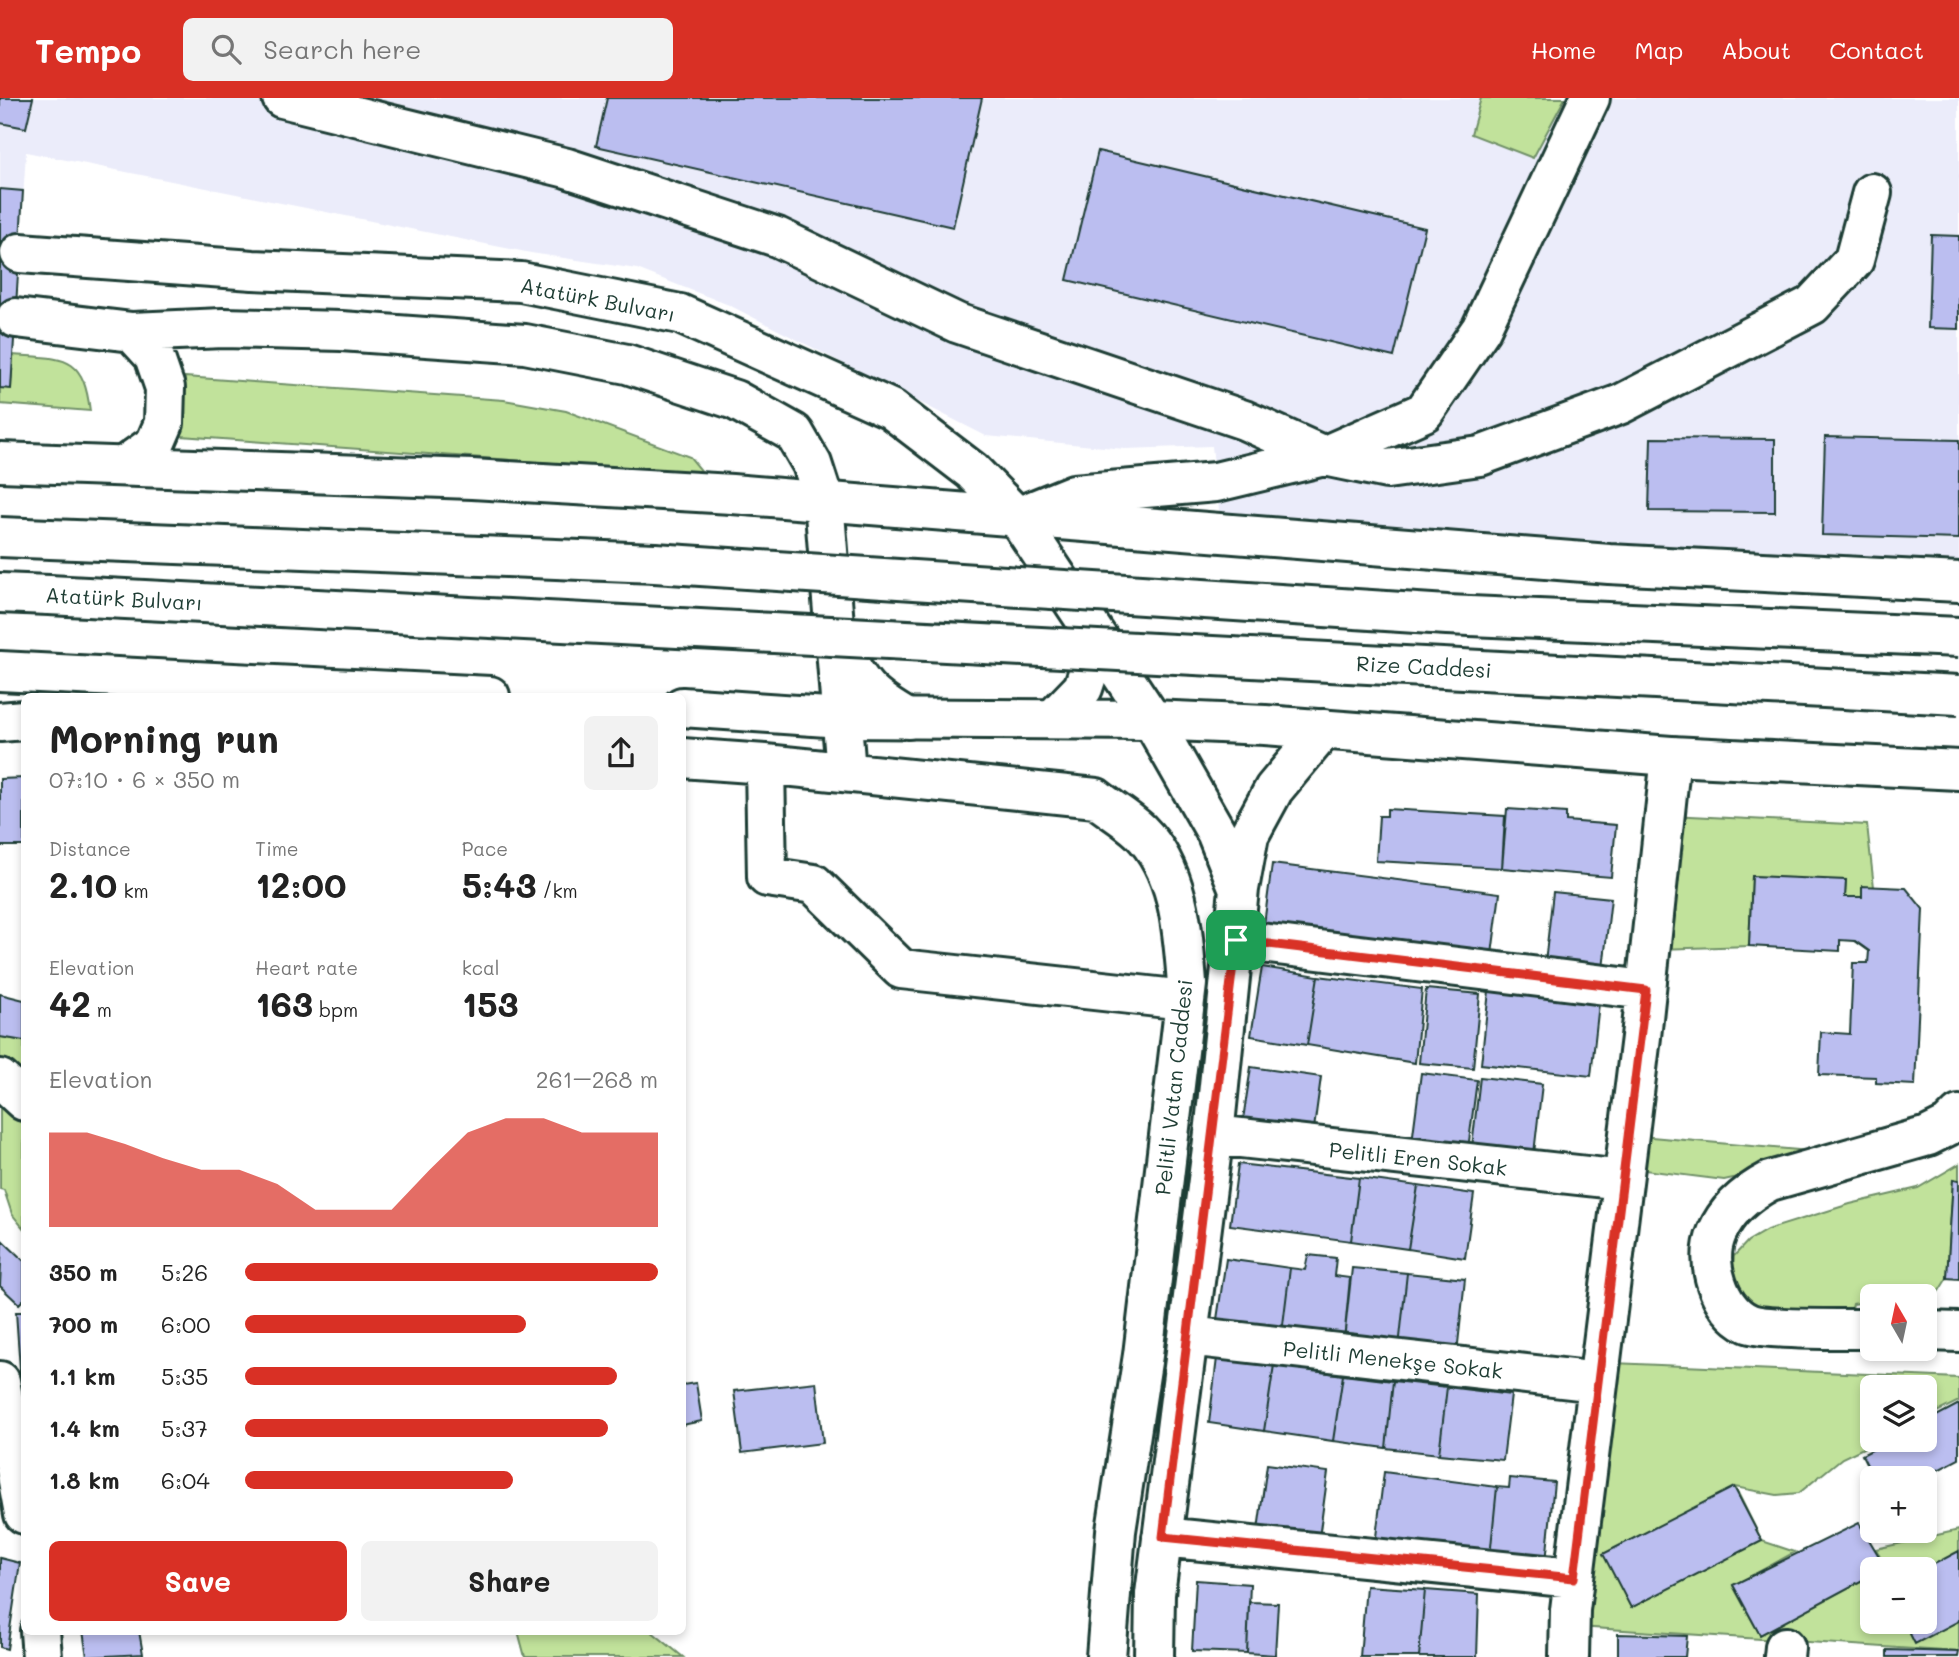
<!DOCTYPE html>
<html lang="en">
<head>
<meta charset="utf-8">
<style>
	body { margin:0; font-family:Mali,sans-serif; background:#f2f2f2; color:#222; height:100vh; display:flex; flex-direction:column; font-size:26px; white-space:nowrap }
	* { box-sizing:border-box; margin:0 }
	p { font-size:23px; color:#767676 }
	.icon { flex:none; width:38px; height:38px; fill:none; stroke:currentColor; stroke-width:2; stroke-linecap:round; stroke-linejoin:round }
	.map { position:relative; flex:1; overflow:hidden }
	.panel { position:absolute; left:21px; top:595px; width:665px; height:942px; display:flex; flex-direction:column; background:#fff; border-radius:10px; box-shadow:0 4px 10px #0003 }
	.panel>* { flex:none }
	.needle { width:46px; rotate:351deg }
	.controls { position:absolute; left:1860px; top:1186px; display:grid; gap:14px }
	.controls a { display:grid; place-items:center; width:77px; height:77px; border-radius:10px; background:#fff; box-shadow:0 4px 10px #0003; font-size:35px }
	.pin { position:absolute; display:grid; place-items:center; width:60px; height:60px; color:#fff; margin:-30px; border-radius:14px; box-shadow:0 4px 10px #0006 }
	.round { display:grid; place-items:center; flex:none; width:74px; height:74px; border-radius:10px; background:#f2f2f2 }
	.overview { display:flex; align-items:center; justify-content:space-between; height:119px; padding:0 28px }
	h1 { font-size:38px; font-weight:700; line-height:52px }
	.figures { display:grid; grid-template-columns:repeat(3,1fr); gap:10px; height:119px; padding:7px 28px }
	.figures div { display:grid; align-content:center }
	.figures b { font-size:35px; font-weight:700 }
	.figures small { font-size:19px; font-weight:400 }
	.figures p { font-size:19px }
	.chart { height:196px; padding:14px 28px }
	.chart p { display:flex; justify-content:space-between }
	.chart svg { width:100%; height:126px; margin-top:7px; fill:#d93025; opacity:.7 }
	.button { display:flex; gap:14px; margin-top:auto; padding:14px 28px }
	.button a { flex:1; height:80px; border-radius:10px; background:#d93025; color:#fff; font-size:28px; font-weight:700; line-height:80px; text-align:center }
	.button a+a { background:#f2f2f2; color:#222 }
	ul { padding:0 28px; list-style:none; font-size:23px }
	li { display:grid; grid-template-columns:112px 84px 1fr; align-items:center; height:52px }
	li i { height:18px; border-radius:9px; background:#d93025 }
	header { display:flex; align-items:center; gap:42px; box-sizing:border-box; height:98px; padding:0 35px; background:#d93025; color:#fff }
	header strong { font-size:33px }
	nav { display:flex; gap:38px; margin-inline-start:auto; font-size:24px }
	.search { width:490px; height:63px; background:#f2f2f2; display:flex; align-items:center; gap:18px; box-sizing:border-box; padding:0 24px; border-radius:10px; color:#767676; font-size:26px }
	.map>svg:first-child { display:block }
</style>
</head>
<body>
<header>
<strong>Tempo</strong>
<div class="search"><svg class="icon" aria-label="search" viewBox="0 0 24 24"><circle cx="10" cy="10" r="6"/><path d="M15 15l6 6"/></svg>Search here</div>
<nav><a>Home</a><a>Map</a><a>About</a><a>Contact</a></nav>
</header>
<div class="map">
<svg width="1959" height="1559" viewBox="0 0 1959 1559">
	<rect width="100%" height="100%" fill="#fff"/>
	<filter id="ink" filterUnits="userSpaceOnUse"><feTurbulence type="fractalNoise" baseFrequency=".0143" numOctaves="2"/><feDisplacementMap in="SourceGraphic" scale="14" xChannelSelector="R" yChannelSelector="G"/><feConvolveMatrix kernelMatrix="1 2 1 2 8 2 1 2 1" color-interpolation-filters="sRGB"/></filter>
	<g filter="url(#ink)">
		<path fill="#ebecfa" d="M 0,0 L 1959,0 L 1959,470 L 1220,421 L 1212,348 L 1125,351 L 986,338 L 729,207 L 637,171 L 531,155 L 26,54 L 11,291 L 0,304 Z"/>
		<path fill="#c1e29b" stroke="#709068" stroke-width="2" d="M 1481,0 L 1565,0 L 1533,60 L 1471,36 Z
			M 13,257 C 65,261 83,256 90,313 L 0,306 L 0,290 L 11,290 Z
			M 185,279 L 504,302 L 566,313 L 690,359 L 704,376 L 181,338 Z
			M 1671,717 L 1867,727 L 1874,789 L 1862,799 L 1845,799 L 1846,783 L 1752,778 L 1749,848 L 1660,851 Z
			M 0,939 L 24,943 L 24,1131 L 12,1116 L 4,1092 L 0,1091 Z
			M 1640,1038 L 1809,1053 L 1808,1064 L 1724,1082 L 1636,1071 Z
			M 1959,1066 L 1959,1082 L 1953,1082 L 1947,1180 L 1939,1193 L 1925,1207 L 1925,1199 L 1872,1199 L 1872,1203 L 1853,1206 L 1850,1218 L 1753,1215 L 1731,1176 L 1734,1158 L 1748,1143 L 1767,1132 L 1850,1106 L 1918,1090 Z
			M 1613,1265 L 1959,1280 L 1959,1303 L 1925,1320 L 1925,1290 L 1872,1290 L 1872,1342 L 1880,1342 L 1842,1360 L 1799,1395 L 1777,1397 L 1735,1389 L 1762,1443 L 1795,1454 L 1733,1488 L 1760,1537 L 1872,1477 L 1872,1524 L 1925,1524 L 1925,1472 L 1883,1472 L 1886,1470 L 1876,1451 L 1959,1432 L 1959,1554 L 1578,1529 Z
			M 518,1533 L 651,1533 L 683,1559 L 525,1559 Z"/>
		<path fill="#bbbef0" stroke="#1f3d34" stroke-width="2" d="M 0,0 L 33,0 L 26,30 L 0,25 Z
			M 607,0 L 982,0 L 953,129 L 596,48 Z
			M 1098,53 L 1425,130 L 1394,259 L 1067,182 Z
			M 0,91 L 23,93 L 11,291 L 0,290 Z
			M 1931,137 L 1959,138 L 1959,231 L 1928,230 Z
			M 1825,339 L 1959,342 L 1959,441 L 1822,437 Z
			M 1651,340 L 1775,341 L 1775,414 L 1649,413 Z
			M 24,680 L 24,748 L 0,748 L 0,681 Z
			M 1387,711 L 1505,718 L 1502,770 L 1376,763 L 1379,718 L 1387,718 Z
			M 1507,711 L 1566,715 L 1566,723 L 1616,727 L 1611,779 L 1502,770 Z
			M 1272,766 L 1500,795 L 1491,864 L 1263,834 Z
			M 1752,778 L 1846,782 L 1845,799 L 1862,799 L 1862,788 L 1906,790 L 1923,811 L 1915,987 L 1876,985 L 1876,979 L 1819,977 L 1821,934 L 1850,936 L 1853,865 L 1868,865 L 1869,853 L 1855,843 L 1840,842 L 1840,853 L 1749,848 Z
			M 1553,794 L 1611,800 L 1603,871 L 1545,865 Z
			M 1262,869 L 1318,878 L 1307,947 L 1251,938 Z
			M 1318,878 L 1422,891 L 1415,965 L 1307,947 Z
			M 1426,891 L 1480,896 L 1473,970 L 1419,965 Z
			M 1489,893 L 1599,905 L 1591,978 L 1481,966 Z
			M 0,896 L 24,902 L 24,943 L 0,939 Z
			M 1251,969 L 1321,979 L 1313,1038 L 1242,1028 Z
			M 1421,975 L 1477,982 L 1467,1059 L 1411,1052 Z
			M 1480,979 L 1542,986 L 1533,1064 L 1471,1058 Z
			M 1238,1066 L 1359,1080 L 1351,1143 L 1230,1127 Z
			M 1359,1080 L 1418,1088 L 1408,1151 L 1351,1143 Z
			M 1953,1081 L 1959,1082 L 1959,1181 L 1947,1180 Z
			M 1418,1088 L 1474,1096 L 1465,1160 L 1408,1151 Z
			M 2,1142 L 24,1163 L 24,1201 L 19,1206 L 0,1188 Z
			M 1308,1157 L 1336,1160 L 1334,1178 L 1350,1180 L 1344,1242 L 1282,1235 L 1290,1170 L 1305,1172 Z
			M 1226,1161 L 1290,1170 L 1282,1235 L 1216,1228 Z
			M 1352,1170 L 1407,1175 L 1399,1249 L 1344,1242 Z
			M 1407,1175 L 1465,1181 L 1457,1255 L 1399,1249 Z
			M 16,1214 L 24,1214 L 24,1285 L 21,1285 Z
			M 1217,1260 L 1274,1267 L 1264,1333 L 1209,1325 Z
			M 1274,1267 L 1343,1277 L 1333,1343 L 1264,1333 Z
			M 1343,1277 L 1393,1283 L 1386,1350 L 1333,1343 Z
			M 1393,1283 L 1447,1289 L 1439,1356 L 1386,1350 Z
			M 816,1284 L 823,1345 L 742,1355 L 734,1293 Z
			M 696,1285 L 702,1323 L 682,1327 L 682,1287 Z
			M 1447,1289 L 1511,1297 L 1503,1362 L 1439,1356 Z
			M 1959,1306 L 1959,1361 L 1921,1381 L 1874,1381 L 1862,1357 L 1891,1342 L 1925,1342 L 1925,1324 Z
			M 1267,1366 L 1328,1374 L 1319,1440 L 1258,1432 Z
			M 1384,1374 L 1497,1389 L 1490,1459 L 1375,1447 Z
			M 1510,1380 L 1554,1384 L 1546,1464 L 1490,1459 L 1497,1389 L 1509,1390 Z
			M 1734,1389 L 1762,1443 L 1631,1510 L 1603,1456 Z
			M 1859,1425 L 1886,1470 L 1872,1472 L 1872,1477 L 1760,1537 L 1733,1487 Z
			M 1959,1453 L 1959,1523 L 1915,1546 L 1904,1524 L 1925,1524 L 1923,1472 Z
			M 0,1460 L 20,1465 L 7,1551 L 0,1549 Z
			M 1196,1482 L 1250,1486 L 1247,1555 L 1192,1553 Z
			M 1366,1488 L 1425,1492 L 1419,1559 L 1360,1559 Z
			M 1425,1492 L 1479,1496 L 1477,1559 L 1419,1559 Z
			M 1249,1504 L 1278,1505 L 1275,1557 L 1247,1555 Z
			M 83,1533 L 139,1533 L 143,1556 L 87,1559 Z
			M 1618,1536 L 1687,1538 L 1685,1559 L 1618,1559 Z
			M 1887,1552 L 1959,1554 L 1958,1559 L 1887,1559 Z"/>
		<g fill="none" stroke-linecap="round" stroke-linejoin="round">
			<defs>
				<path id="minor" d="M 282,0 L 567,70 L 777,139 L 957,225 L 1244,322 L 1324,358 L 1387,371 L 1480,358 L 1621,306 L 1812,207 L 1854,162 L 1872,95
					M 20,155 L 253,172 L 521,184 L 680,216 L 891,311 L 972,373 L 1017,419 L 1152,622 L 1216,734 L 1239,791
					M 16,220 L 132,234 L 223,230 L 341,233 L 525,246 L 627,266 L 735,302 L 794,335 L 812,366 L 824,403 L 846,674
					M 124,368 L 155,346 L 164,325 L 165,290 L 154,258 L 132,234
					M 1017,419 L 1074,396 L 1216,384 L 1324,358 L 1424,314 L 1481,231 L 1590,0
					M 839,547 C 860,588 868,598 908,621
					M 0,624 L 24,622
					M 682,660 L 765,666 L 1096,700 C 1110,711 1127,721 1140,733 C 1180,773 1183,834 1187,886 L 1143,1257 L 1116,1433 L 1106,1559
					M 765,666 L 767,779 L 814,786 L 901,871 L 1185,902
					M 1236,842 L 1646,892
					M 0,981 L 24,1003
					M 1214,1037 L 1623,1082
					M 1872,1231 C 1850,1231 1763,1232 1748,1225 C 1719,1211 1704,1165 1717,1135 C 1727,1111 1747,1095 1770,1083 L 1928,1038 L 1948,1028 L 1959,1017
					M 1925,1233 L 1959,1234
					M 1188,1238 L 1598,1284
					M 0,1283 L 24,1416
					M 1162,1439 L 1574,1480
					M 40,1533 L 42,1559
					M 1154,1559 L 1155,1496 L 1215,1027 L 1239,791 L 1249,737 L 1274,691 L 1324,631
					M 1569,1559 L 1570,1512 L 1641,939 L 1671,658
					M 1784,1559 L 1785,1549"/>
				<path id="highway" d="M 0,364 L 472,381 L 732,396 L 1609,466 L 1959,484
					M 0,495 L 49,497
					M 0,573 L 490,598
					M 682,609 L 842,620 L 1152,622 L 1265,627 L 1671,658 L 1959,672
					M 1053,621 L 1083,590 L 1099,542"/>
			</defs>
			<use href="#minor" stroke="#1f3d34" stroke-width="44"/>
			<use href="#highway" stroke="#1f3d34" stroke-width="44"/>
			<use href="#minor" stroke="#fff" stroke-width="38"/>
			<use href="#highway" stroke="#fff" stroke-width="38"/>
			<defs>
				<path id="highway-bridge" d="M 0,439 L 655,465 L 1447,517 L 1959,539
					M 49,497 L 1959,597"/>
			</defs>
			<use href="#highway-bridge" stroke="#1f3d34" stroke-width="44" stroke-linecap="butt"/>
			<use href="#highway-bridge" stroke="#fff" stroke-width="38"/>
		</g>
	</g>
	<g fill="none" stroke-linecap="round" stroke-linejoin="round" filter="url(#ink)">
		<defs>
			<path id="route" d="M 1236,842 L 1646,892 L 1574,1480 L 1163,1439 Z"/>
		</defs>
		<use href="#route" stroke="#fff" stroke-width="14"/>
		<use href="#route" stroke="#d93025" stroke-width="9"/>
	</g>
	<g text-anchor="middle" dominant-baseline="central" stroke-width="5" stroke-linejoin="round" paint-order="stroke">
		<g font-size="21" fill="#1f3d34" stroke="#fff">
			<text transform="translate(598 201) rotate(11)">Atatürk Bulvarı</text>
			<text transform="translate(124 500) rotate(3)">Atatürk Bulvarı</text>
			<text transform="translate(1424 568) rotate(3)">Rize Caddesi</text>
			<text transform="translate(1173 989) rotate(-84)">Pelitli Vatan Caddesi</text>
			<text transform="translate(1418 1060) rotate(6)">Pelitli Eren Sokak</text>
			<text transform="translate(1393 1261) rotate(6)">Pelitli Menekşe Sokak</text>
		</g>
	</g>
</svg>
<div class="controls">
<a><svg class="needle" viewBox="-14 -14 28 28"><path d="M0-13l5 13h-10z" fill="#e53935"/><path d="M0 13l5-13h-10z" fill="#767676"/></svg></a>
<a><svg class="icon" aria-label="layers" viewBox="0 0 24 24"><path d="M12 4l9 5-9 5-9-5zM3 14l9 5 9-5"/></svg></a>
<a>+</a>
<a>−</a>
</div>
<div class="pin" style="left:1236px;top:842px;background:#1e9e55"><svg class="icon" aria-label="arrive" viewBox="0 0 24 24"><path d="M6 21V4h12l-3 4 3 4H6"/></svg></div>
<section class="panel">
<div class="overview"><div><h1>Morning run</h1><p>07:10 · 6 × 350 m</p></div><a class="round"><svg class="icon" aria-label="share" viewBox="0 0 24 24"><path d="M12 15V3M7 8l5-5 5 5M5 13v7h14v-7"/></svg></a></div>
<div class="figures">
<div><p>Distance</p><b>2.10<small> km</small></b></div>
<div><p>Time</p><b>12:00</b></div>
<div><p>Pace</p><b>5:43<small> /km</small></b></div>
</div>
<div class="figures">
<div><p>Elevation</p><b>42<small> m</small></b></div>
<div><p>Heart rate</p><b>163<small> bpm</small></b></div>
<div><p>kcal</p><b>153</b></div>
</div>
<div class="chart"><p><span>Elevation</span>261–268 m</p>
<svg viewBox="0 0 160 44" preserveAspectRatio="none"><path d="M0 44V11L10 11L20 15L30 20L40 24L50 24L60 29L70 38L80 38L90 38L100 24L110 11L120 6L130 6L140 11L150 11L160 11V44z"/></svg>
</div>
<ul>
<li><b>350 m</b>5:26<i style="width:100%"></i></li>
<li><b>700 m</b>6:00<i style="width:68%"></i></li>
<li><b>1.1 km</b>5:35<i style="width:90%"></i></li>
<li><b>1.4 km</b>5:37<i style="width:88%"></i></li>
<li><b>1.8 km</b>6:04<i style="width:65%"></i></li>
</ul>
<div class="button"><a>Save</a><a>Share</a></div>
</section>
</div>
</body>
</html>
